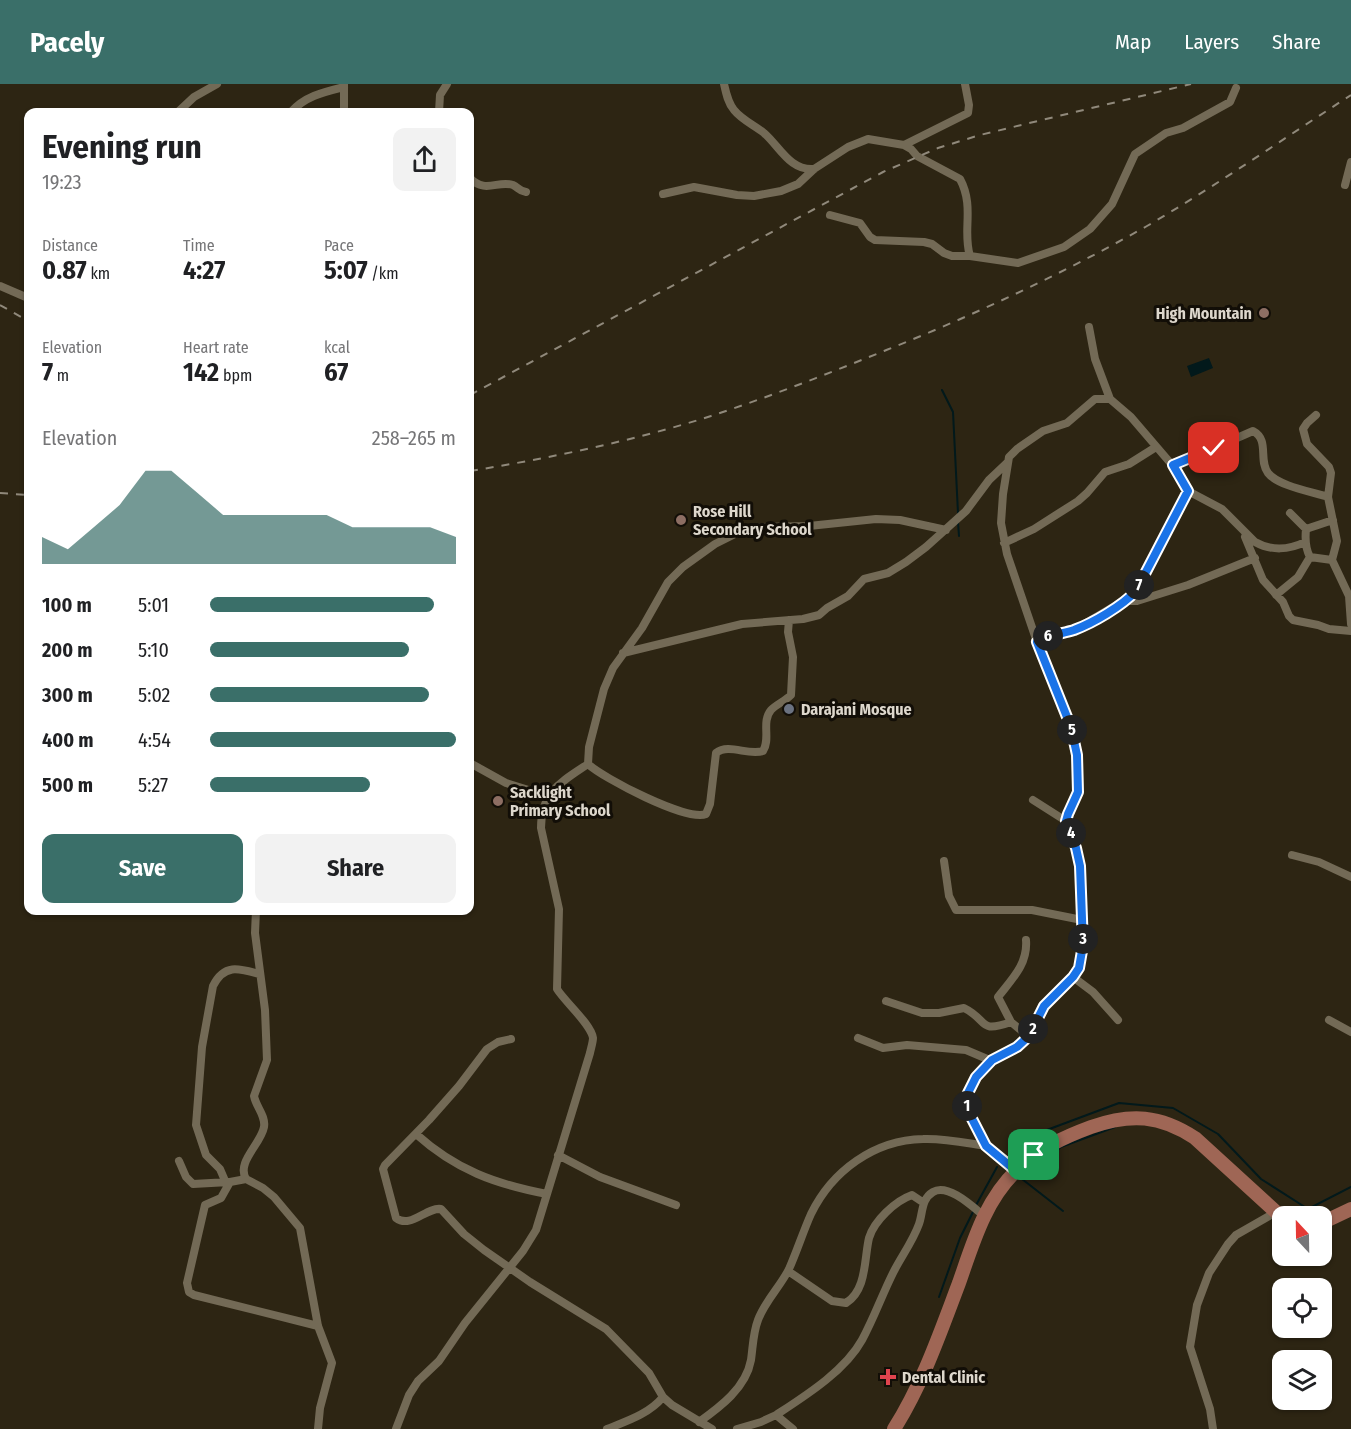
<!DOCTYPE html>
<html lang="en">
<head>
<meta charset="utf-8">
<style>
	body { margin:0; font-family:"Fira Sans Condensed",sans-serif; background:#f2f2f2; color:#202124; height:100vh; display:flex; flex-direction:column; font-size:22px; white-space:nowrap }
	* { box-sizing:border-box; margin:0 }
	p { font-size:20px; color:#757577 }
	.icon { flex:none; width:33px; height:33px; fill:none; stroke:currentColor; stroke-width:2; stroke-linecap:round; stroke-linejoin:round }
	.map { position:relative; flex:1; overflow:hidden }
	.sheet { position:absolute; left:24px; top:24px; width:450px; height:807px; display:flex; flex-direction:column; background:#fff; border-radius:12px; box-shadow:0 2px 4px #0004 }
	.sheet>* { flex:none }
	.needle { width:39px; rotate:338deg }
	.controls { position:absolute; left:1272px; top:1122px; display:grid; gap:12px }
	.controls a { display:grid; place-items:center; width:60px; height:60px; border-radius:12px; background:#fff; box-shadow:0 2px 4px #0004; font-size:30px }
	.pin { position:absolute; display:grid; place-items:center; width:51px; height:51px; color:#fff; margin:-26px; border-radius:12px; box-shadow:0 3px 9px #0006 }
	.km { position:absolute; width:30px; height:30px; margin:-15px; border-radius:50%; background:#222; color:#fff; font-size:16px; line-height:30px; text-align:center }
	.round { display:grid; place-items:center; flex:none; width:63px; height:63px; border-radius:12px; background:#f2f2f2 }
	.overview { display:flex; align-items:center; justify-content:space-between; height:102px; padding:0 18px }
	h1 { font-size:33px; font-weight:700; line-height:45px }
	.figures { display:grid; grid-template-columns:repeat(3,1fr); gap:9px; height:102px; padding:6px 18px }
	.figures div { display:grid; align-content:center }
	.figures b { font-size:26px; font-weight:700 }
	.figures small { font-size:16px; font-weight:400 }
	.figures p { font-size:16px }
	.chart { height:168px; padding:12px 18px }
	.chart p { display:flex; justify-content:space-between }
	.chart svg { width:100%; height:108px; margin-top:6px; fill:#3a6f69; opacity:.7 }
	.action { display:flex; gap:12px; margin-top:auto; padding:12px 18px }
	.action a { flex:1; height:69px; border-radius:12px; background:#3a6f69; color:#fff; font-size:24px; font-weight:700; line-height:69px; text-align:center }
	.action a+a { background:#f2f2f2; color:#202124 }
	ul { padding:0 18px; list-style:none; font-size:20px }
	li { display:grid; grid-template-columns:96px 72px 1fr; align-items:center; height:45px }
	li i { height:15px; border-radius:8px; background:#3a6f69 }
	header { display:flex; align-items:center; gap:36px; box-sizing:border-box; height:84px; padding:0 30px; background:#3a6f69; color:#fff }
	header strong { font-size:28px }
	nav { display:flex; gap:33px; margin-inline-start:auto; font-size:21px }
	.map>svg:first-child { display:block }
</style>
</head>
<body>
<header>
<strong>Pacely</strong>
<nav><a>Map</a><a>Layers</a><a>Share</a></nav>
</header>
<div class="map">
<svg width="1351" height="1345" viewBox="0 0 1351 1345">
	<rect width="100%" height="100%" fill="#2d2513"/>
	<path fill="#02191b" d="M 1209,274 L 1213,284 L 1191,293 L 1187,282 Z"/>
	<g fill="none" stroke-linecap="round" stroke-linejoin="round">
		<path stroke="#02191b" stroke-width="2" d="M 942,306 L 953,328 L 958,429
			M 958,438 L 959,452
			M 1011,1068 L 1028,1053 L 1119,1019 L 1173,1024 L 1218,1050 L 1261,1095 L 1308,1125 L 1351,1103
			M 975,1123 L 997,1083
			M 1063,1127 L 1022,1095 L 1061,1063 L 1115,1043
			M 939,1213 L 960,1154 L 973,1128"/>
		<path stroke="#736a56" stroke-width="8" d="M 724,0 C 726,9 728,19 734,26 C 742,36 754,41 764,49 C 780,63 790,87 814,85
			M 178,28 L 194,13 L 217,0
			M 291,28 C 305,12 324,8 344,3
			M 344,28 L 344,0
			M 439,28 L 440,11 L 447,0
			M 904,61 L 968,29 L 969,21 L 965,0
			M 470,94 C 485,110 498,96 513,101 C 518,103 519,107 526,108
			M 1345,101 L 1351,78
			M 663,110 L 694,103 L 737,111 L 754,112 L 781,107 L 798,100 L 814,85 L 848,63 L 868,55 L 904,61 L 911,65 L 917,72 L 960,95 C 975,123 962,147 970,172
			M 830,131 L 860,139 L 870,153 L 875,156 L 924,158 L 932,160 L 944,169 L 952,172 L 970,172 L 1018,179 L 1064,163 L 1090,145 L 1112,120 L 1135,70 L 1166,49 L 1183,44 L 1230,18 L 1236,4
			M 0,202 L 28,214
			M 1110,315 L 1131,333 L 1173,382 L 1188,407 L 1222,425 L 1255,458 C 1271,467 1289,466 1305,458
			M 1316,331 L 1307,339 L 1303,345 L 1307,360 L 1329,383 L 1331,389 L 1328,413 L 1337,457 L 1332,476
			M 1173,382 L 1253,347 C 1270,356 1258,376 1268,389 C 1278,402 1313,408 1328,413
			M 1290,429 L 1306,445 L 1333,436
			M 1306,445 C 1305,455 1305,464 1310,473 L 1332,476 L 1349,512 L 1351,540
			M 1245,453 L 1263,496 L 1283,518 L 1289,532 L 1293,536 L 1318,541 L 1329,545 L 1351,547
			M 1004,459 L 1034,445 L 1078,417 L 1087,409 L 1105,388 L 1129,380 L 1156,363
			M 1276,511 L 1298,493 L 1310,473
			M 1126,517 L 1137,517 L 1188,501 L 1255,474
			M 789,536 L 788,548 L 793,573 L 791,611 C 785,617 777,620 771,626 C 761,638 771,655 763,667 C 748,672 729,659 716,669 L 710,720 L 706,730 C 687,738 603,694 588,680 L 589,663 L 604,605 L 613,584 L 642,544 L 668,498 L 683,483 L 715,460 L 743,446 L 758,443 L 809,442 L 876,435 L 900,436 L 946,446
			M 1037,558 L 1049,552 L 1081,542 L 1130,513 L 1136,507 L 1188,407
			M 623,569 L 742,540 L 803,535 L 819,531 L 827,524 L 848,512 L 864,495 L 888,489 L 906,478 L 926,463 L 966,427 L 989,396 L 1007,379
			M 470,679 L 506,699 L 548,712
			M 1033,716 L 1066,737
			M 1292,771 L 1319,778 L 1351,793
			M 944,777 L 949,812 L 956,826 L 1032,826 L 1082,836
			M 256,826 L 255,849 L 265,926 L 267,976 L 254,1012 C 256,1023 266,1032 264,1043 C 261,1060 236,1078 246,1095 L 263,1104 L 274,1113 L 300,1144 L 318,1242 L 332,1279 L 320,1324 L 318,1345
			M 1026,856 C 1028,880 1012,895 998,913 L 1011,938 L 1029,953
			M 1073,893 L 1093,908 L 1118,936
			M 886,917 L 922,929 L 939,929 L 964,924 C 989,936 977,950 1011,938
			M 1329,936 L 1351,948
			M 858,954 L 883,964 L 907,961 L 966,966 L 992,977
			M 511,955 L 498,958 L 487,965 L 459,1002 L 429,1036 L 385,1081 L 383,1085 L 396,1134 C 411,1145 426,1123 441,1125 L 464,1150 L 484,1166 L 530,1198 L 606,1245 L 649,1289 L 663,1313 L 672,1321 L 712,1345
			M 416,1050 C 456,1086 495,1100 547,1110
			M 558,1071 L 600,1093 L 676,1121
			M 179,1077 L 186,1093 L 193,1100 L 229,1098
			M 1016,1087 L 986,1062 L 968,1027 L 967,1011 L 977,993 L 992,977 L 1025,957 L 1044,922 L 1073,893 L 1082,874 L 1083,847 L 1080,782 L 1076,764 L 1066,737 L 1068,730 L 1078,708 L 1079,691 L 1074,653 L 1037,558 L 1007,470 L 1001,439 L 1003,410 L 1009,373 L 1017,365 L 1043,347 L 1067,339 L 1095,315 L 1110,315 L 1095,275 L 1089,243
			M 246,1095 L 230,1098 L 221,1114 L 205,1121 L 187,1199 L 189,1208 L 194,1211 L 318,1242
			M 226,1099 L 220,1085 L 206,1071 L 196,1041 L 202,963 L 213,902 C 224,880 238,884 259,890
			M 788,1187 L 832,1217 L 846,1219 C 867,1206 864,1175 869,1154 C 874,1137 895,1117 912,1111 L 924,1119
			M 776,1331 C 805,1312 845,1287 862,1256 C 874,1234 882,1211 893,1189 C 901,1173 913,1157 919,1140 C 923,1129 921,1115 933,1108 C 948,1099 973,1123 984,1132
			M 699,1338 C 720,1323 746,1304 751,1276 C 753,1262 753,1249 758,1236 C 765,1217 780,1203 789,1185 C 797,1167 803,1148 811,1130 C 832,1087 874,1056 923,1055 C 944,1054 966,1059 986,1062
			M 396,1345 L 409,1311 L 418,1297 L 439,1277 L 465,1239 L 523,1167 L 536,1146 L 590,969 C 591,964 593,958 593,954 C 591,940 565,918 557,905 L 559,825 L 541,744 C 541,708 561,698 588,680
			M 607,1345 C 627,1337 649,1330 663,1313
			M 737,1345 L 761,1338 L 776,1331 L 793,1345
			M 1213,1345 L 1210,1325 L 1190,1263 L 1197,1221 L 1209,1189 L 1228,1160 L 1236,1151 L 1276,1128"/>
		<path stroke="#9f6655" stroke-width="14" d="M 1322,1136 L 1330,1135 L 1351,1125
			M 894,1345 C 923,1299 940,1249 959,1199 C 973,1159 985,1116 1017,1086 C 1038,1065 1064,1053 1091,1043 C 1131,1029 1160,1031 1195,1054 L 1276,1128 L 1285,1132"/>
		<path stroke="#90897b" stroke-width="2" stroke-dasharray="8 8" stroke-linecap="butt" d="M 0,221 L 28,237
			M 470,311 L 883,88 L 938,64 L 980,51 L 1191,0
			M 470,387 C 550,374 633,357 711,332 C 769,313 827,290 884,267 C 974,231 1062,190 1147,142 C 1217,101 1283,55 1351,11
			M 0,409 L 28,411"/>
	</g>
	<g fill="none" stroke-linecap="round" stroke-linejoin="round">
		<defs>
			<path id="route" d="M 1034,1071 L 1016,1087 L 986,1062 L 968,1027 L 967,1011 L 976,993 L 992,976 L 1017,963 L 1029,952 L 1044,922 L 1073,893 L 1079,884 L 1083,861 L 1080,782 L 1076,764 L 1066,737 L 1068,730 L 1078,708 L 1077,671 L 1071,643 L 1037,558 C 1049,551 1061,550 1074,546 C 1093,539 1122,522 1136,507 L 1188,407 L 1173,381 L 1214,364"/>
		</defs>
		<use href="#route" stroke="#fff" stroke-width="12"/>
		<use href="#route" stroke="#1a73e8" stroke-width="8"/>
	</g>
	<g fill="#8d6e63" stroke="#120e07" stroke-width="2">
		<circle cx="1264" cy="229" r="6"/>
		<circle cx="681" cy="436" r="6"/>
		<circle cx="498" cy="717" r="6"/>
	</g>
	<circle fill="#6b7280" stroke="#120e07" stroke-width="2" cx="789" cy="625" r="6"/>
	<path fill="#e0444e" stroke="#120e07" stroke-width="2" d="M885 1284h6v6h6v6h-6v6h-6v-6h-6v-6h6z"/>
	<g text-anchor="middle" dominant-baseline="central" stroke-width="6" stroke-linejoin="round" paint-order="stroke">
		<g font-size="16" font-weight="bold" fill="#ddd7cc" stroke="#120e07" text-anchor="start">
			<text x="1252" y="229" text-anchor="end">High Mountain</text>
			<text x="693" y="427">Rose Hill<tspan x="693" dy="18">Secondary School</tspan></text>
			<text x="801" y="625">Darajani Mosque</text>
			<text x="510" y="708">Sacklight<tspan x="510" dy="18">Primary School</tspan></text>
			<text x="902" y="1293">Dental Clinic</text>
		</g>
	</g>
</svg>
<div class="controls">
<a><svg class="needle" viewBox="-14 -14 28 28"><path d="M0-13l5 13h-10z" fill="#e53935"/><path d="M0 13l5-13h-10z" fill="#757577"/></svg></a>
<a><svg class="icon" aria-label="locate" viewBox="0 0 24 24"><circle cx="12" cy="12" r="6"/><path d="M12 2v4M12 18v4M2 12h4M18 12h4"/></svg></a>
<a><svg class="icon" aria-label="layers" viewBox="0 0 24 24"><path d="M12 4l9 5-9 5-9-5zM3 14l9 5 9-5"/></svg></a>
</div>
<div class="pin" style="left:1034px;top:1071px;background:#1e9e55"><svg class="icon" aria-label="arrive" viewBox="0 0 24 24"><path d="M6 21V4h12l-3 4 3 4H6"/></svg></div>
<div class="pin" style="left:1214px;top:364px;background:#d93025"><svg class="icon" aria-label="check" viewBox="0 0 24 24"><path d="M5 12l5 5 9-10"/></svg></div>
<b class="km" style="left:967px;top:1022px">1</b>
<b class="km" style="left:1033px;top:945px">2</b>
<b class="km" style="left:1083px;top:855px">3</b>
<b class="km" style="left:1071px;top:749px">4</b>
<b class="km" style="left:1072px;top:646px">5</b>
<b class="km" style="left:1048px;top:552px">6</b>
<b class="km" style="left:1139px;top:501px">7</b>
<section class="sheet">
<div class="overview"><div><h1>Evening run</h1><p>19:23</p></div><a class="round"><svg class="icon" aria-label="share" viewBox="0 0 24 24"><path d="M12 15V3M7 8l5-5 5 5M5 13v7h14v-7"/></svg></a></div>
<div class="figures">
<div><p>Distance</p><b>0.87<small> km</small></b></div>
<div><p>Time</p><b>4:27</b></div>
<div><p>Pace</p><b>5:07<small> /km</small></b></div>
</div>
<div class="figures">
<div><p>Elevation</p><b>7<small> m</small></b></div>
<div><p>Heart rate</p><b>142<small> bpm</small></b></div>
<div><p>kcal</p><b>67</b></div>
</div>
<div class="chart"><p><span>Elevation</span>258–265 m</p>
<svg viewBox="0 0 160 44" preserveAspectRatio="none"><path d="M0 44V33L10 38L20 29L30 20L40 6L50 6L60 15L70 24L80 24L90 24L100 24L110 24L120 29L130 29L140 29L150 29L160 33V44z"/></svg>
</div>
<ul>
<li><b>100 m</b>5:01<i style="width:91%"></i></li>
<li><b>200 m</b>5:10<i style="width:81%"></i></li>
<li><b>300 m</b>5:02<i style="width:89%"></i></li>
<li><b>400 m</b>4:54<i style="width:100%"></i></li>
<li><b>500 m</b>5:27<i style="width:65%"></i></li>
</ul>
<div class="action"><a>Save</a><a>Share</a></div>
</section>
</div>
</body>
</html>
